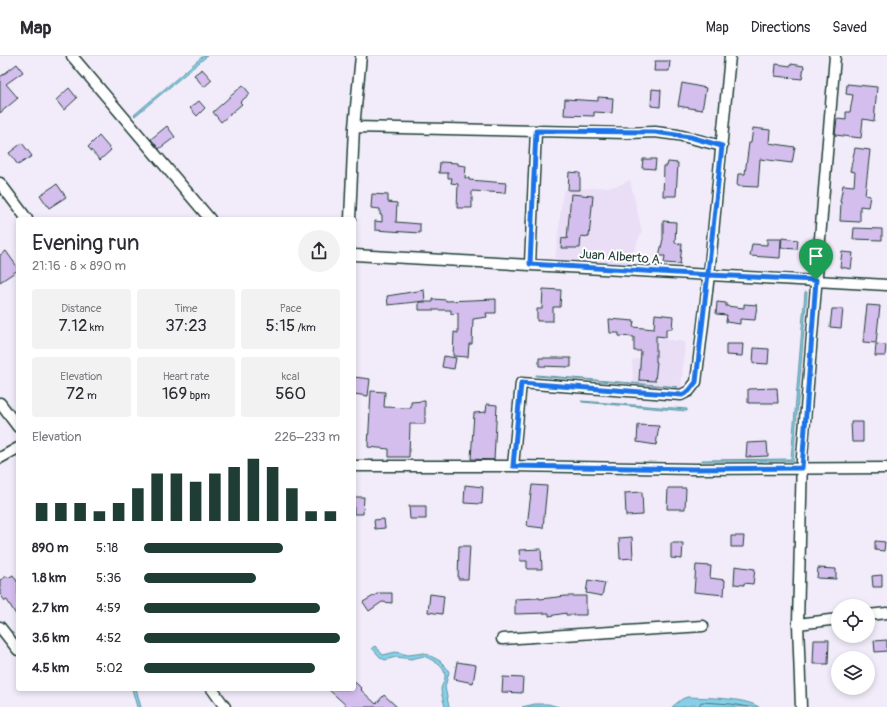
<!DOCTYPE html>
<html lang="en">
<head>
<meta charset="utf-8">
<style>
	body { margin:0; font-family:Pangolin,sans-serif; background:#f2f2f3; color:#2b2b33; height:100vh; display:flex; flex-direction:column; font-size:15px; white-space:nowrap }
	* { box-sizing:border-box; margin:0 }
	p { font-size:13px; color:#7c7c81 }
	.icon { flex:none; width:22px; height:22px; fill:none; stroke:currentColor; stroke-width:2; stroke-linecap:round; stroke-linejoin:round }
	.map { position:relative; flex:1; overflow:hidden }
	.panel { position:absolute; left:16px; top:161px; width:340px; height:474px; display:flex; flex-direction:column; background:#fff; border-radius:4px; box-shadow:0 2px 6px #0003 }
	.panel>* { flex:none }
	.controls { position:absolute; left:831px; top:543px; display:grid; gap:8px }
	.controls a { display:grid; place-items:center; width:44px; height:44px; border-radius:50%; background:#fff; box-shadow:0 2px 6px #0003; font-size:20px }
	.pin { position:absolute; display:grid; place-items:center; width:34px; height:34px; color:#fff; margin:-41px -17px; border-radius:50% 50% 50% 0; rotate:-45deg; box-shadow:0 0 4px #0007 }
	.pin .icon { rotate:45deg }
	.round { display:grid; place-items:center; flex:none; width:42px; height:42px; border-radius:21px; background:#f2f2f3 }
	.headline { display:flex; align-items:center; justify-content:space-between; height:68px; padding:0 16px }
	h1 { font-size:22px; font-weight:600; line-height:30px }
	.stats { display:grid; grid-template-columns:repeat(3,1fr); gap:6px; height:68px; padding:4px 16px }
	.stats div { display:grid; align-content:center; border-radius:4px; background:#f2f2f3; text-align:center }
	.stats b { font-size:17px; font-weight:600 }
	.stats small { font-size:11px; font-weight:400 }
	.stats p { font-size:11px }
	.chart { height:112px; padding:8px 16px }
	.chart p { display:flex; justify-content:space-between }
	.chart svg { width:100%; height:72px; margin-top:4px; stroke:#1f3d34; stroke-width:6 }
	ul { padding:0 16px; list-style:none; font-size:13px }
	li { display:grid; grid-template-columns:64px 48px 1fr; align-items:center; height:30px }
	li i { height:10px; border-radius:5px; background:#1f3d34 }
	header { display:flex; align-items:center; gap:24px; box-sizing:border-box; height:56px; padding:0 20px; background:#fff; border-bottom:1px solid #e1e1e2 }
	header strong { font-size:19px }
	nav { display:flex; gap:22px; margin-inline-start:auto; font-size:14px }
	.map>svg:first-child { display:block }
</style>
</head>
<body>
<header>
<strong>Map</strong>
<nav><a>Map</a><a>Directions</a><a>Saved</a></nav>
</header>
<div class="map">
<svg width="887" height="651" viewBox="0 0 887 651">
	<rect width="100%" height="100%" fill="#f2ecfa"/>
	<filter id="ink" filterUnits="userSpaceOnUse"><feTurbulence type="fractalNoise" baseFrequency=".025" numOctaves="2"/><feDisplacementMap in="SourceGraphic" scale="8" xChannelSelector="R" yChannelSelector="G"/><feConvolveMatrix kernelMatrix="1 2 1 2 8 2 1 2 1" color-interpolation-filters="sRGB"/></filter>
	<g filter="url(#ink)">
		<path fill="#e9def6" d="M 630,124 L 642,175 L 627,213 L 555,205 L 563,134 L 617,130 Z
			M 641,280 L 685,286 L 681,334 L 633,330 L 632,305 L 640,302 Z"/>
		<path fill="#87cfe8" stroke="#5d95a0" d="M 203,0 L 207,0 L 135,60 L 134,59 Z
			M 805,236 L 807,236 L 793,405 L 702,405 L 702,404 L 791,403 Z
			M 536,319 L 678,331 L 536,320 Z
			M 581,345 L 687,353 L 687,355 L 582,346 Z
			M 375,590 L 383,599 L 396,596 L 408,599 L 425,597 L 440,605 L 446,611 L 449,616 L 445,631 L 449,651 L 445,651 C 444,646 441,638 441,633 C 442,628 445,625 445,621 C 446,610 432,604 424,600 L 411,603 L 396,601 L 385,604 L 381,602 L 372,592 Z
			M 132,633 L 136,633 L 141,651 L 137,651 Z
			M 687,641 C 707,642 743,641 759,651 L 703,651 L 694,649 L 683,651 L 672,651 L 682,643 Z
			M 535,648 L 548,648 L 559,651 L 522,651 Z"/>
		<g fill="none" stroke-linecap="round" stroke-linejoin="round">
			<path stroke="#49777c" stroke-width="1" d="M 700,651 L 700,647 L 702,646 L 731,648 L 749,651"/>
		</g>
		<path fill="#d4beee" stroke="#1f3d34" d="M 655,5 L 670,5 L 669,15 L 654,15 Z
			M 17,8 L 23,16 L 6,28 L 18,42 L 0,57 L 0,21 Z
			M 776,8 L 791,10 L 791,8 L 804,10 L 802,23 L 775,20 Z
			M 202,13 L 212,24 L 204,31 L 194,19 Z
			M 682,27 L 706,32 L 702,54 L 678,50 Z
			M 847,28 L 877,31 L 874,65 L 863,63 L 861,82 L 835,79 L 837,63 L 846,64 L 846,56 L 850,56 L 853,39 L 846,38 Z
			M 243,29 L 250,38 L 240,46 L 242,48 L 221,66 L 213,56 Z
			M 69,32 L 77,42 L 64,54 L 56,44 Z
			M 652,33 L 661,34 L 660,51 L 651,50 Z
			M 598,41 L 613,42 L 612,57 L 594,56 L 594,60 L 564,59 L 565,43 L 598,45 Z
			M 199,45 L 205,52 L 197,60 L 190,52 Z
			M 167,70 L 175,81 L 159,93 L 151,83 Z
			M 753,72 L 770,74 L 769,87 L 795,91 L 792,107 L 760,103 L 758,131 L 737,130 L 738,118 L 745,118 L 749,87 L 751,87 Z
			M 99,80 L 111,94 L 100,104 L 88,91 Z
			M 22,87 L 32,100 L 18,109 L 9,97 Z
			M 855,92 L 870,94 L 865,139 L 870,140 L 868,151 L 860,150 L 860,166 L 840,165 L 841,146 L 840,146 L 843,129 L 854,130 L 855,116 L 850,115 Z
			M 643,103 L 656,103 L 655,113 L 642,112 Z
			M 440,106 L 458,107 L 458,109 L 466,110 L 465,122 L 469,122 L 469,124 L 506,127 L 505,137 L 472,135 L 472,152 L 457,152 L 458,128 L 451,127 L 452,122 L 448,122 L 448,117 L 439,117 Z
			M 668,106 L 678,107 L 676,140 L 663,140 L 664,110 L 667,110 Z
			M 569,116 L 580,117 L 580,134 L 568,134 Z
			M 57,128 L 66,141 L 49,152 L 40,139 Z
			M 372,138 L 388,139 L 388,146 L 397,147 L 396,166 L 420,168 L 420,177 L 375,174 L 375,165 L 382,166 L 382,159 L 380,159 L 380,153 L 371,152 Z
			M 571,138 L 593,140 L 589,181 L 581,180 L 580,192 L 561,192 L 562,182 L 567,183 Z
			M 663,165 L 676,166 L 675,187 L 682,188 L 680,208 L 664,207 L 665,200 L 659,200 L 663,183 Z
			M 854,172 L 882,173 L 882,184 L 853,183 Z
			M 782,182 L 798,184 L 797,193 L 781,192 Z
			M 767,183 L 781,183 L 780,202 L 750,200 L 752,188 L 767,189 Z
			M 6,195 L 18,212 L 18,214 L 0,226 L 0,199 Z
			M 842,196 L 853,197 L 851,213 L 840,211 Z
			M 543,233 L 561,234 L 560,251 L 553,251 L 553,265 L 537,265 L 537,253 L 542,253 Z
			M 424,234 L 425,245 L 388,249 L 387,240 Z
			M 433,243 L 446,244 L 446,245 L 496,243 L 496,257 L 486,257 L 487,261 L 473,263 L 472,288 L 469,288 L 468,301 L 453,300 L 454,276 L 458,277 L 458,257 L 451,258 L 451,254 L 419,254 L 419,246 L 433,246 Z
			M 717,246 L 726,247 L 726,250 L 744,252 L 744,248 L 757,249 L 755,264 L 740,263 L 740,268 L 726,266 L 727,259 L 716,258 Z
			M 867,249 L 880,250 L 876,287 L 863,286 Z
			M 832,253 L 843,253 L 841,272 L 830,271 Z
			M 655,258 L 673,260 L 672,273 L 666,273 L 666,281 L 656,280 L 656,306 L 657,306 L 655,325 L 639,324 L 641,295 L 634,295 L 634,281 L 619,280 L 619,277 L 610,277 L 609,263 L 634,265 L 633,271 L 654,273 Z
			M 726,288 L 743,288 L 742,300 L 726,299 Z
			M 876,288 L 886,289 L 885,300 L 875,300 Z
			M 754,292 L 769,293 L 768,308 L 753,307 Z
			M 444,300 L 456,302 L 454,313 L 442,311 Z
			M 539,302 L 571,302 L 571,311 L 539,310 Z
			M 354,321 L 370,323 L 368,340 L 354,338 Z
			M 777,332 L 778,347 L 748,347 L 748,333 Z
			M 371,335 L 385,336 L 384,351 L 411,352 L 411,346 L 425,345 L 425,368 L 410,368 L 409,401 L 389,401 L 389,393 L 368,391 Z
			M 487,348 L 497,349 L 494,404 L 471,403 L 474,357 L 486,356 Z
			M 851,366 L 863,366 L 863,386 L 852,386 Z
			M 638,369 L 659,370 L 656,389 L 637,386 Z
			M 767,386 L 768,400 L 746,401 L 747,387 Z
			M 465,429 L 483,431 L 482,448 L 464,447 Z
			M 532,429 L 547,430 L 543,472 L 527,470 Z
			M 668,432 L 686,432 L 685,453 L 667,453 Z
			M 642,436 L 643,459 L 626,460 L 625,437 Z
			M 354,441 L 364,441 L 363,458 L 354,458 Z
			M 409,450 L 426,450 L 426,463 L 410,463 Z
			M 384,463 L 385,472 L 375,473 L 374,464 Z
			M 731,480 L 744,480 L 743,491 L 731,491 Z
			M 632,481 L 633,502 L 620,503 L 619,482 Z
			M 875,485 L 885,486 L 884,495 L 875,494 Z
			M 671,487 L 683,487 L 682,503 L 671,502 Z
			M 459,490 L 470,490 L 468,523 L 458,523 Z
			M 541,493 L 542,513 L 527,513 L 527,505 L 520,505 L 519,494 Z
			M 696,509 L 711,510 L 710,522 L 725,524 L 724,539 L 694,536 Z
			M 735,510 L 755,513 L 753,528 L 744,527 L 744,529 L 734,528 Z
			M 818,512 L 836,513 L 836,523 L 817,522 Z
			M 13,519 L 18,527 L 18,562 L 7,544 L 5,545 L 0,538 L 0,524 L 7,520 L 8,522 Z
			M 882,519 L 882,531 L 873,531 L 872,520 Z
			M 588,524 L 605,527 L 602,540 L 586,537 Z
			M 379,537 L 392,537 L 392,547 L 382,546 L 369,555 L 363,546 Z
			M 430,538 L 444,540 L 442,558 L 428,556 Z
			M 566,540 L 586,540 L 586,559 L 566,559 L 566,557 L 549,560 L 549,557 L 515,558 L 515,543 L 540,542 L 540,543 Z
			M 814,584 L 829,584 L 828,608 L 813,608 Z
			M 887,584 L 887,595 L 875,596 L 874,585 Z
			M 457,606 L 476,609 L 473,627 L 454,623 Z
			M 503,621 L 523,622 L 522,637 L 502,636 Z
			M 355,626 L 362,633 L 361,634 L 376,648 L 384,639 L 397,651 L 348,651 L 328,633 L 354,633 L 354,627 Z"/>
		<g fill="none" stroke-linecap="round" stroke-linejoin="round">
			<defs>
				<path id="street" d="M 72,0 L 210,163
					M 354,71 L 628,77 L 655,76 L 678,79 L 722,90
					M 0,127 L 27,163
					M 350,163 L 354,71 L 361,0
					M 354,199 L 887,229
					M 530,208 L 536,75
					M 0,347 L 18,371
					M 0,402 L 18,392
					M 354,410 L 513,410 L 695,413 L 887,412
					M 513,410 L 521,327 L 681,339 L 689,335 L 696,326 L 709,219 L 730,0
					M 868,559 L 887,557
					M 798,568 L 838,563
					M 0,571 L 18,594
					M 502,583 L 703,570
					M 212,633 L 225,651
					M 801,651 L 798,568 L 802,401 L 835,0"/>
			</defs>
			<use href="#street" stroke="#1f3d34" stroke-width="13"/>
			<use href="#street" stroke="#fff" stroke-width="10"/>
		</g>
	</g>
	<g fill="none" stroke-linecap="round" stroke-linejoin="round" filter="url(#ink)">
		<defs>
			<path id="route" d="M 816,224 L 709,219 L 530,208 L 536,75 L 655,76 L 690,81 L 722,90 L 696,326 L 689,335 L 682,339 L 521,327 L 513,410 L 695,413 L 802,412 L 816,224"/>
		</defs>
		<use href="#route" stroke="#fff" stroke-width="8"/>
		<use href="#route" stroke="#1a73e8" stroke-width="5"/>
	</g>
	<g text-anchor="middle" dominant-baseline="central" stroke-width="4" stroke-linejoin="round" paint-order="stroke">
		<g font-size="13" fill="#1f3d34" stroke="#fff">
			<text transform="translate(621 201) rotate(4)">Juan Alberto A.</text>
		</g>
	</g>
</svg>
<div class="controls">
<a><svg class="icon" aria-label="locate" viewBox="0 0 24 24"><circle cx="12" cy="12" r="6"/><path d="M12 2v4M12 18v4M2 12h4M18 12h4"/></svg></a>
<a><svg class="icon" aria-label="layers" viewBox="0 0 24 24"><path d="M12 4l9 5-9 5-9-5zM3 14l9 5 9-5"/></svg></a>
</div>
<div class="pin" style="left:816px;top:224px;background:#1e9e55"><svg class="icon" aria-label="arrive" viewBox="0 0 24 24"><path d="M6 21V4h12l-3 4 3 4H6"/></svg></div>
<section class="panel">
<div class="headline"><div><h1>Evening run</h1><p>21:16 · 8 × 890 m</p></div><a class="round"><svg class="icon" aria-label="share" viewBox="0 0 24 24"><path d="M12 15V3M7 8l5-5 5 5M5 13v7h14v-7"/></svg></a></div>
<div class="stats">
<div><p>Distance</p><b>7.12<small> km</small></b></div>
<div><p>Time</p><b>37:23</b></div>
<div><p>Pace</p><b>5:15<small> /km</small></b></div>
</div>
<div class="stats">
<div><p>Elevation</p><b>72<small> m</small></b></div>
<div><p>Heart rate</p><b>169<small> bpm</small></b></div>
<div><p>kcal</p><b>560</b></div>
</div>
<div class="chart"><p><span>Elevation</span>226–233 m</p>
<svg viewBox="0 0 160 44" preserveAspectRatio="none"><path d="M5 44V33M15 44V33M25 44V33M35 44V38M45 44V33M55 44V24M65 44V15M75 44V15M85 44V20M95 44V15M105 44V11M115 44V6M125 44V11M135 44V24M145 44V38M155 44V38"/></svg>
</div>
<ul>
<li><b>890 m</b>5:18<i style="width:71%"></i></li>
<li><b>1.8 km</b>5:36<i style="width:57%"></i></li>
<li><b>2.7 km</b>4:59<i style="width:90%"></i></li>
<li><b>3.6 km</b>4:52<i style="width:100%"></i></li>
<li><b>4.5 km</b>5:02<i style="width:87%"></i></li>
</ul>
</section>
</div>
</body>
</html>
